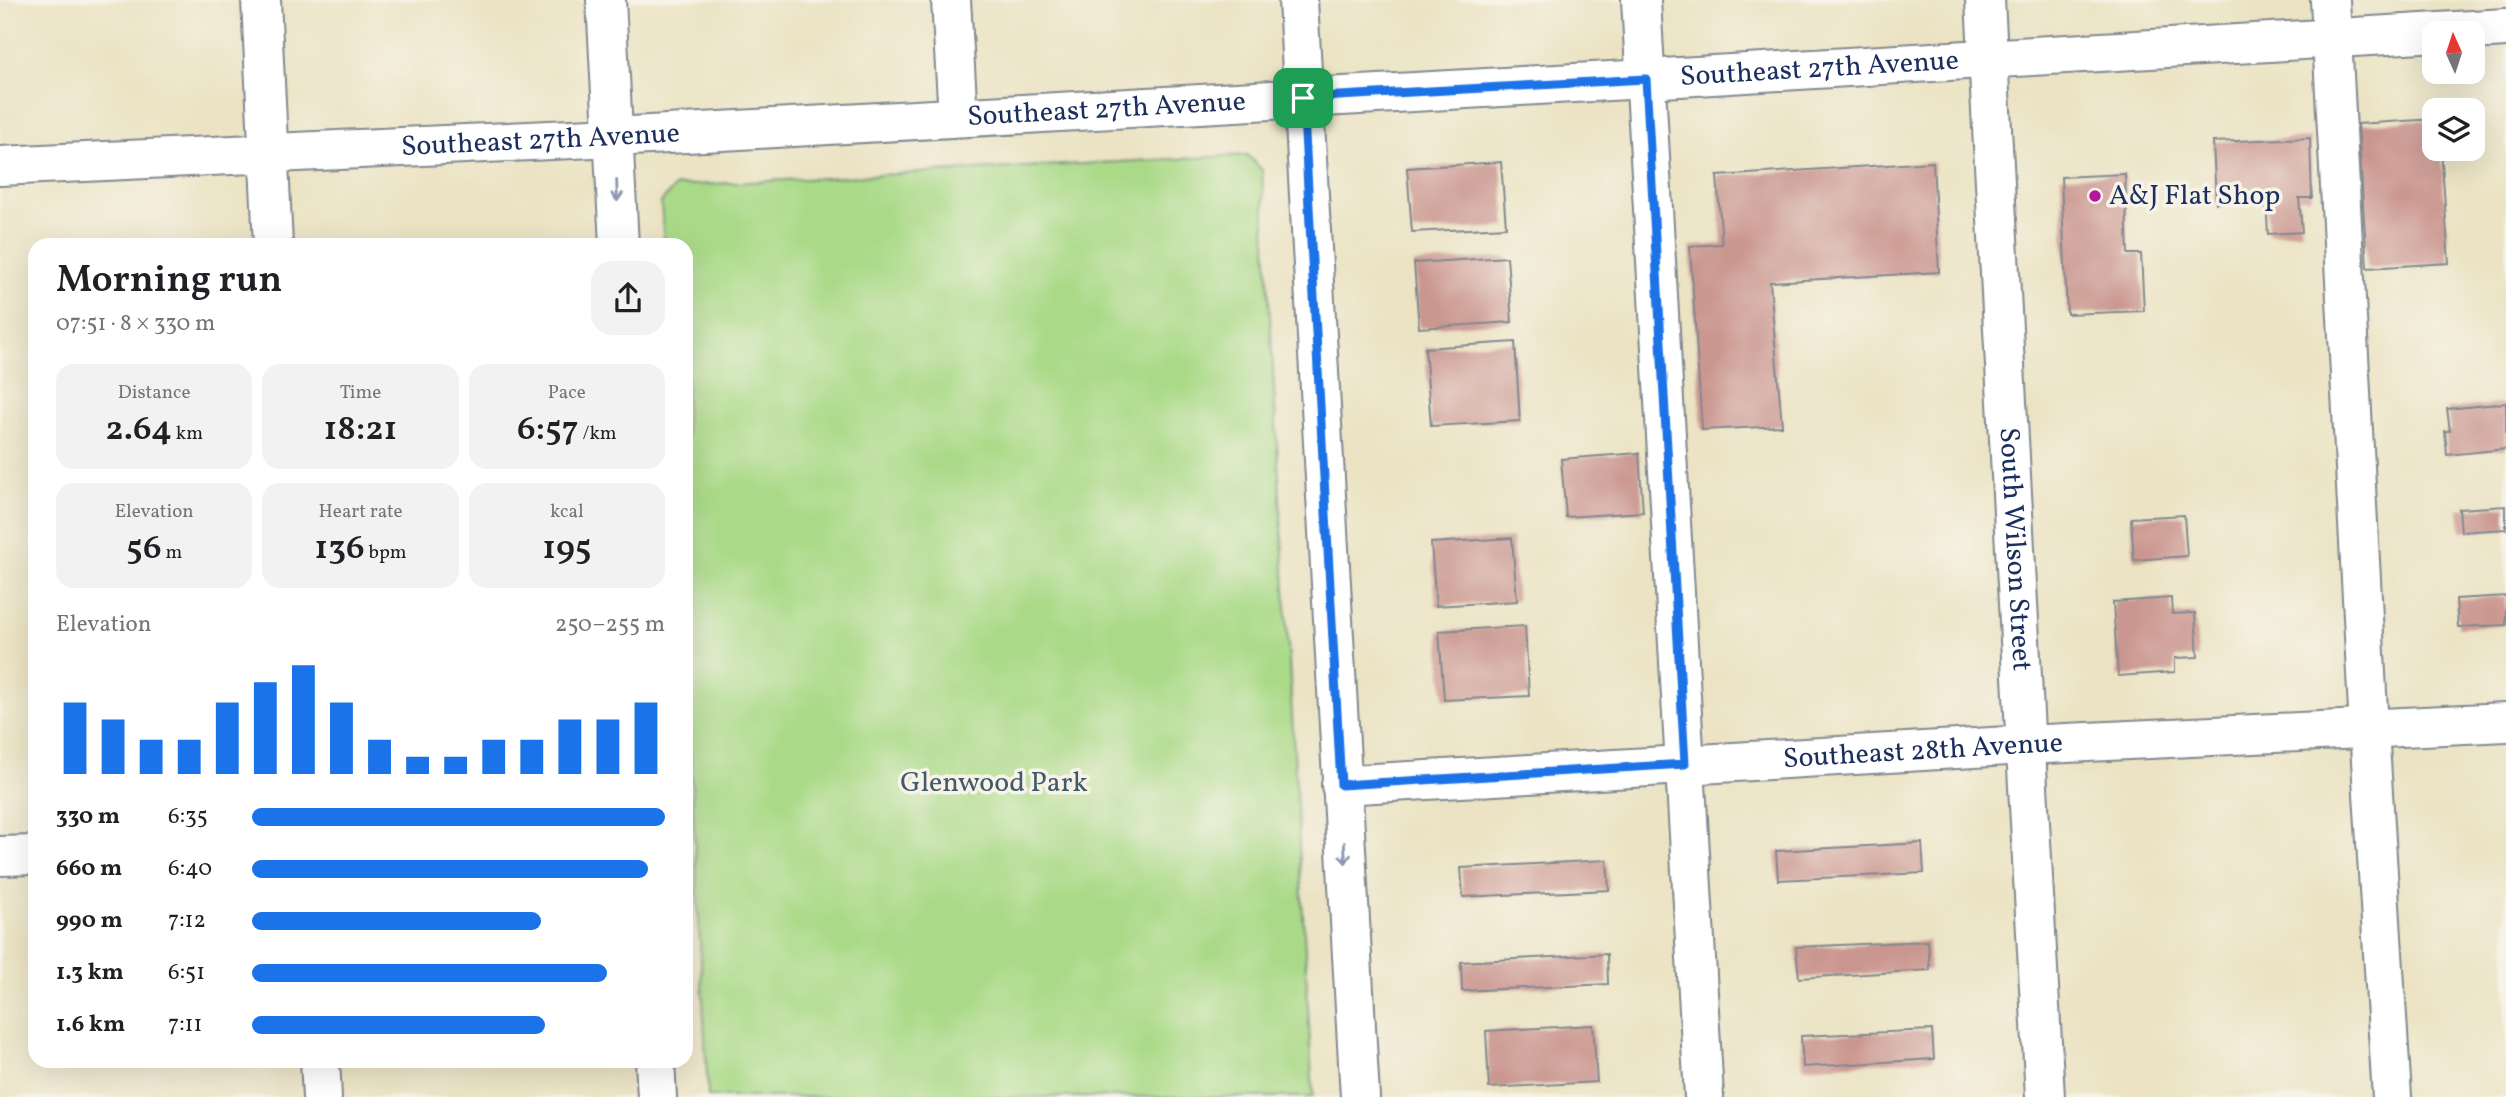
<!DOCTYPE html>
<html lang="en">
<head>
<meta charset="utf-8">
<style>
	body { margin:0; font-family:Vollkorn,serif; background:#f2f2f2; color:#202124; height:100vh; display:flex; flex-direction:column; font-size:26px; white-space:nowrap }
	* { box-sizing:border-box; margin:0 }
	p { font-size:23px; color:#757577 }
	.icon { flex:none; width:38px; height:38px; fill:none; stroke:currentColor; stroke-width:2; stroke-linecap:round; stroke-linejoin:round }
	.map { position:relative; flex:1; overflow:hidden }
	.side { position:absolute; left:28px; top:238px; width:665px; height:830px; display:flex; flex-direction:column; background:#fff; border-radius:21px; box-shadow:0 7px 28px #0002 }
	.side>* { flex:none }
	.needle { width:46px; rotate:357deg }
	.buttons { position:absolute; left:2422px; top:21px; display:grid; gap:14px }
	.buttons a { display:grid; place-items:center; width:63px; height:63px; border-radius:14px; background:#fff; box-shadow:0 7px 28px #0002; font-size:35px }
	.pin { position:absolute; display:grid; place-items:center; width:60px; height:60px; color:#fff; margin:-30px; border-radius:14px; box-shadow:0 4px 10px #0006 }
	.round { display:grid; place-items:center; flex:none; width:74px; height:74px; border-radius:21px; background:#f2f2f2 }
	.overview { display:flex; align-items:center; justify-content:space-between; height:119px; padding:0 28px }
	h1 { font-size:38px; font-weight:600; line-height:52px }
	.figures { display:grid; grid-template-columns:repeat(3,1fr); gap:10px; height:119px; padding:7px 28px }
	.figures div { display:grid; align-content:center; border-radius:18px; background:#f2f2f2; text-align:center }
	.figures b { font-size:35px; font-weight:600 }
	.figures small { font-size:19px; font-weight:400 }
	.figures p { font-size:19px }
	.chart { height:196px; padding:14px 28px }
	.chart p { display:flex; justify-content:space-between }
	.chart svg { width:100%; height:126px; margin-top:7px; stroke:#1a73e8; stroke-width:6 }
	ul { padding:0 28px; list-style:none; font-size:23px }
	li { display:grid; grid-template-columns:112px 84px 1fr; align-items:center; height:52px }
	li i { height:18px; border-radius:9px; background:#1a73e8 }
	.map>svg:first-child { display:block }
</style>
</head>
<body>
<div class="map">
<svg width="2506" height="1097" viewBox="0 0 2506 1097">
	<rect width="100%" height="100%" fill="#f7f3e8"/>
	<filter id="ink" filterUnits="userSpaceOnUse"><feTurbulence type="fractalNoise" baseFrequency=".0143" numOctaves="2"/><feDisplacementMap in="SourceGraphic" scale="14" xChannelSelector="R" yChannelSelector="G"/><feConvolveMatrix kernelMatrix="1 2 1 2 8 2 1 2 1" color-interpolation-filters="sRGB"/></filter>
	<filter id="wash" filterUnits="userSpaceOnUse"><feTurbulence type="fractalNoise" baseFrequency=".00686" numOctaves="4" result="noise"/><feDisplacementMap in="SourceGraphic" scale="28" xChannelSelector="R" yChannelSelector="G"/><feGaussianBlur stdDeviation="1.57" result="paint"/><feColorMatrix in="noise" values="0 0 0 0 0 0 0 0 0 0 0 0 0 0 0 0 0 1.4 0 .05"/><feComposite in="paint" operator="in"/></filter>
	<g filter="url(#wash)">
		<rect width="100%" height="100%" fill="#ebe3c3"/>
		<path fill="#aada88" stroke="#628473" stroke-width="2" d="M 1247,155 L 1262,170 L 1313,1097 L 708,1097 L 686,674 L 686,245 L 664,245 L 661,202 L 676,186 Z"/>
		<g id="blocks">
			<path fill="#ca9790" d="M 2434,119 L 2434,149 L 2441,149 L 2449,263 L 2367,268 L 2358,124 Z
				M 2310,138 L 2312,198 L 2299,198 L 2302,232 L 2268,234 L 2266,200 L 2216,203 L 2213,142 Z
				M 1501,162 L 1506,227 L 1412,232 L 1407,168 Z
				M 1933,162 L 1939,272 L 1770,282 L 1782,426 L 1702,430 L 1690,246 L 1722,244 L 1717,176 Z
				M 2125,174 L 2128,254 L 2141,254 L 2144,311 L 2067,314 L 2061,177 Z
				M 1507,257 L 1512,322 L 1419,328 L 1414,263 Z
				M 1515,342 L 1520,421 L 1431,426 L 1425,348 Z
				M 2506,403 L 2506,449 L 2447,455 L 2445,431 L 2450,431 L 2447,409 Z
				M 1639,453 L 1643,512 L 1566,517 L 1561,459 Z
				M 2506,506 L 2506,529 L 2461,532 L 2459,509 Z
				M 2184,515 L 2187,556 L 2134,560 L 2131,518 Z
				M 1512,538 L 1517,601 L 1436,606 L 1431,543 Z
				M 2506,596 L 2506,625 L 2458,627 L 2456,599 Z
				M 2171,598 L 2172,614 L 2195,613 L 2198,657 L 2175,658 L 2175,672 L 2118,676 L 2113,602 Z
				M 1525,626 L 1529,696 L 1444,700 L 1439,631 Z
				M 1922,843 L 1924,873 L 1778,880 L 1776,851 Z
				M 1607,860 L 1609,890 L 1463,897 L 1461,868 Z
				M 1928,941 L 1930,970 L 1799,978 L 1796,947 Z
				M 1607,954 L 1608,984 L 1462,991 L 1461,962 Z
				M 1593,1025 L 1597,1082 L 1489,1088 L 1486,1031 Z
				M 1932,1030 L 1934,1059 L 1803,1067 L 1801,1036 Z"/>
		</g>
	</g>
	<g filter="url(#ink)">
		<use href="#blocks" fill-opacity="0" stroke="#838990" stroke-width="2"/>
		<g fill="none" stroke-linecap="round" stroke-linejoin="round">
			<defs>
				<g id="minor">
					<path d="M 261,0 L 273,245"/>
					<path d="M 606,0 L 619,245"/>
					<path d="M 951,0 L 958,117"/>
					<path d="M 1298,0 L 1360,1097"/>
					<path d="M 1641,0 L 1704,1097"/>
					<path id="s1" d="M 1985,0 L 2045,1097"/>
					<path d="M 2330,0 L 2369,729 L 2392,1097"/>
					<path id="s2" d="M 1341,785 L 2025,745 L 2506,722"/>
					<path d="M 0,856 L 35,855"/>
					<path d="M 320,1060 L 322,1097"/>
					<path d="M 655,1060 L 657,1097"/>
				</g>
				<g id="major">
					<path id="s3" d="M 0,166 L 614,137 L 1646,79 L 2506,28"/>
				</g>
			</defs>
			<use href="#minor" stroke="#838990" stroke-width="42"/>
			<use href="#major" stroke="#838990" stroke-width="42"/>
			<use href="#minor" stroke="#fff" stroke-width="38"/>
			<use href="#major" stroke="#fff" stroke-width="38"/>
		</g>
		<defs><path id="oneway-shaft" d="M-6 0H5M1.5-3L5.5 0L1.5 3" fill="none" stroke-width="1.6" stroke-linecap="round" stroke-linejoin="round" transform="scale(1.75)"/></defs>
		<g stroke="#8d97ae">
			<use href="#oneway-shaft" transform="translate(617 191) rotate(88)"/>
			<use href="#oneway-shaft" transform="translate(1345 853) rotate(86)"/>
		</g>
	</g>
	<g fill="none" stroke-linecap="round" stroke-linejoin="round" filter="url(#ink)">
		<defs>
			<path id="route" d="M 1646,79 L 1685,764 L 1341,785 L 1303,98 Z"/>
		</defs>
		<use href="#route" stroke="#fff" stroke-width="14"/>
		<use href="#route" stroke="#1a73e8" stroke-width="9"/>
	</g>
	<circle fill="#b5179e" stroke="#f7f3e8" stroke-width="2.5" cx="2095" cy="196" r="7"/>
	<g text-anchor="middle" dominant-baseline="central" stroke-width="7" stroke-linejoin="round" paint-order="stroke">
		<g font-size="28" fill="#1b2f5e" stroke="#f7f3e8">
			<text stroke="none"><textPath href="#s3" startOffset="1822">Southeast 27th Avenue</textPath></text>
			<text stroke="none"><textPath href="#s3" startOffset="1108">Southeast 27th Avenue</textPath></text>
			<text stroke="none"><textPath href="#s3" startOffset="541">Southeast 27th Avenue</textPath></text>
			<text stroke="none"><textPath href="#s1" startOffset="550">South Wilson Street</textPath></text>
			<text stroke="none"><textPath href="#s2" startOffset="583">Southeast 28th Avenue</textPath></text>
		</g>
		<g font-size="28" fill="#1b2f5e" stroke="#f7f3e8" text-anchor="start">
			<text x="2109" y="196">A&amp;J Flat Shop</text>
		</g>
		<g font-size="28" fill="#3f5a68" stroke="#f7f3e8">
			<text x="994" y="783">Glenwood Park</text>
		</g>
	</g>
</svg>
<div class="buttons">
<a><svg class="needle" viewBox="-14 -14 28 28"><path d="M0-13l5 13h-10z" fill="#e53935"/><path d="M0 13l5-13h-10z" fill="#757577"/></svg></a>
<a><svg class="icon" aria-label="layers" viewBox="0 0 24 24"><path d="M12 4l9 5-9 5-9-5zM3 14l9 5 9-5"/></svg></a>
</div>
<div class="pin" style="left:1303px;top:98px;background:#1e9e55"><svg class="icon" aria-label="arrive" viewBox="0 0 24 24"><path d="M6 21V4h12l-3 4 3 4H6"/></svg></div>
<section class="side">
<div class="overview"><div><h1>Morning run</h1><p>07:51 · 8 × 330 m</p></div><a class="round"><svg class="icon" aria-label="share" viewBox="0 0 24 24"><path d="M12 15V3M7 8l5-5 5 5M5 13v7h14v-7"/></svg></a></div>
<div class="figures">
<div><p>Distance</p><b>2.64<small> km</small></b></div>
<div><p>Time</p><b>18:21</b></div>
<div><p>Pace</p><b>6:57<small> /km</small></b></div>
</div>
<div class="figures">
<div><p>Elevation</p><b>56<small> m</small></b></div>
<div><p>Heart rate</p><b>136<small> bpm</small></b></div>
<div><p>kcal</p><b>195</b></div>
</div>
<div class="chart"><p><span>Elevation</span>250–255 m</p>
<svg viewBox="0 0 160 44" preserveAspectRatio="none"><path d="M5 44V19M15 44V25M25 44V32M35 44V32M45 44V19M55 44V12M65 44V6M75 44V19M85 44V32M95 44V38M105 44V38M115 44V32M125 44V32M135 44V25M145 44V25M155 44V19"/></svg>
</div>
<ul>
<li><b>330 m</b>6:35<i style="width:100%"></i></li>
<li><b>660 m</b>6:40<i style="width:96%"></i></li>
<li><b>990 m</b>7:12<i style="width:70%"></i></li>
<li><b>1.3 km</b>6:51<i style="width:86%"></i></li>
<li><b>1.6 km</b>7:11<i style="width:71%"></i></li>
</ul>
</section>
</div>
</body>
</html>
